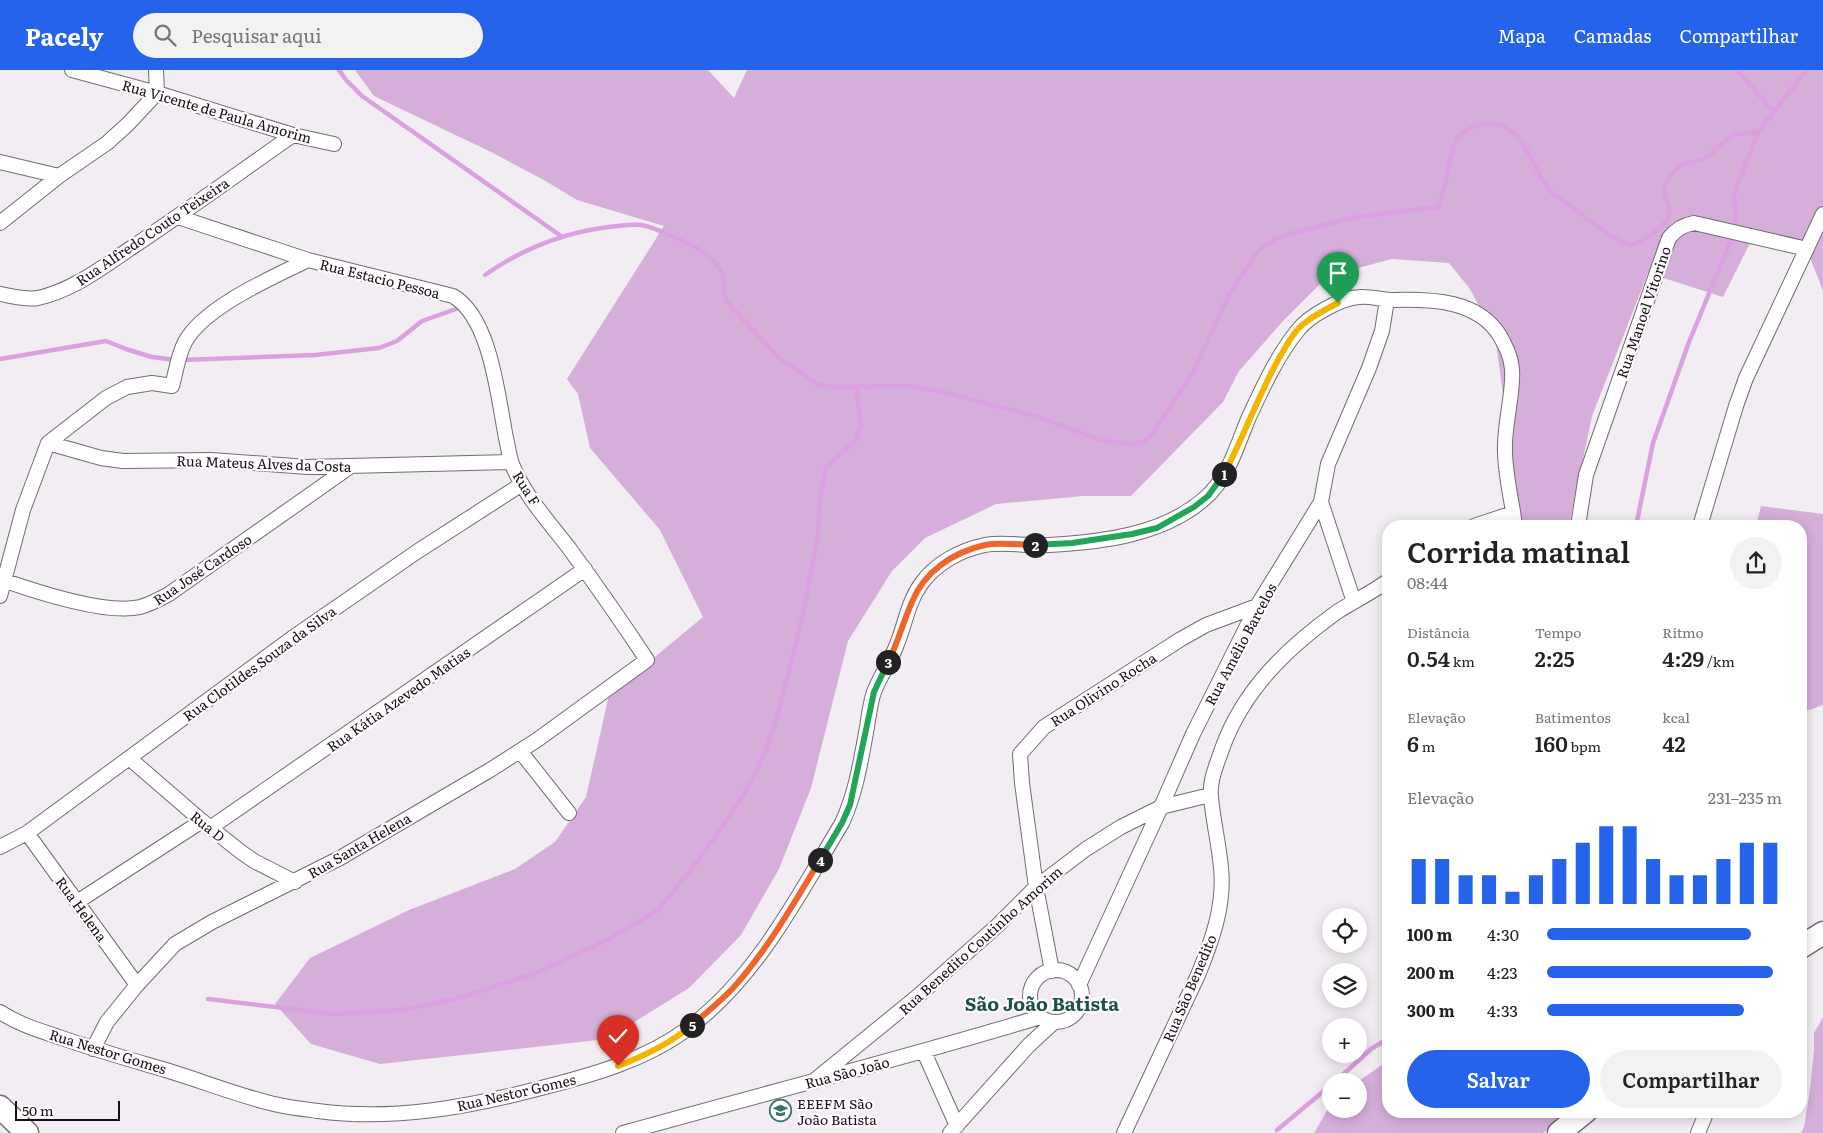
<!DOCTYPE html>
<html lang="pt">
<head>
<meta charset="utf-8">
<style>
	body { margin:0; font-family:Literata,serif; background:#f2f2f2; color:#222; height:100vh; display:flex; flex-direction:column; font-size:19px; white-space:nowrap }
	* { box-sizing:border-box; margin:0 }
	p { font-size:16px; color:#767676 }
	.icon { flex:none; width:28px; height:28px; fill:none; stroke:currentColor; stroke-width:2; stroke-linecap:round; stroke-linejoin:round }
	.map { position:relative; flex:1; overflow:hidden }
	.sheet { position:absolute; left:1382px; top:450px; width:425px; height:598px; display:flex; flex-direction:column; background:#fff; border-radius:20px; box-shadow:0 2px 12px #0003 }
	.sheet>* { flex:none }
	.tools { position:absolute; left:1322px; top:838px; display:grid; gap:10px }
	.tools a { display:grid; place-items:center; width:45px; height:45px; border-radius:50%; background:#fff; box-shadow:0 2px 12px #0003; font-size:25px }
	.scale { position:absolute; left:15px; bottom:12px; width:105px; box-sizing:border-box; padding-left:5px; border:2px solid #131113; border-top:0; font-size:14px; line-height:18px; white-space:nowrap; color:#131113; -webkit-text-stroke:4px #fffbff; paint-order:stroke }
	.pin { position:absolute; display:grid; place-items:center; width:42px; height:42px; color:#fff; margin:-51px -21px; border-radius:50% 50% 50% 0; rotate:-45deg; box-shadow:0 0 5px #0007 }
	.pin .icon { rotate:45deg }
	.km { position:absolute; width:25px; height:25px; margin:-12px; border-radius:50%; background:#222; color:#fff; font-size:14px; line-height:25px; text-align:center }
	.round { display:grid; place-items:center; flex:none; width:52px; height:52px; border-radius:26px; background:#f2f2f2 }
	.headline { display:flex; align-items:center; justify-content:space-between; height:85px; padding:0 25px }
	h1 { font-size:28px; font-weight:600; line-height:38px }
	.stats { display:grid; grid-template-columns:repeat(3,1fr); gap:8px; height:85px; padding:5px 25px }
	.stats div { display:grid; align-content:center }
	.stats b { font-size:21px; font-weight:600 }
	.stats small { font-size:14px; font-weight:400 }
	.stats p { font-size:14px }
	.chart { height:140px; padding:10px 25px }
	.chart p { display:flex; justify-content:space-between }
	.chart svg { width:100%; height:90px; margin-top:5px; stroke:#2563eb; stroke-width:6 }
	.button { display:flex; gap:10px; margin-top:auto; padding:10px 25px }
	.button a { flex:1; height:58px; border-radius:30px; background:#2563eb; color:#fff; font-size:20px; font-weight:600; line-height:58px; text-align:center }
	.button a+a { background:#f2f2f2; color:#222 }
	ul { padding:0 25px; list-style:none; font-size:16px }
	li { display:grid; grid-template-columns:80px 60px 1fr; align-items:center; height:38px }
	li i { height:12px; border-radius:6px; background:#2563eb }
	header { display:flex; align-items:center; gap:30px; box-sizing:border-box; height:70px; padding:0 25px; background:#2563eb; color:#fff }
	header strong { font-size:24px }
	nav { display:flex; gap:28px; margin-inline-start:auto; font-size:18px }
	.search { width:350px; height:45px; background:#f2f2f2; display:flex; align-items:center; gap:12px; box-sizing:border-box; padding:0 18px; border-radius:28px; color:#767676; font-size:19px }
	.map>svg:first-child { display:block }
</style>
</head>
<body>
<header>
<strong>Pacely</strong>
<div class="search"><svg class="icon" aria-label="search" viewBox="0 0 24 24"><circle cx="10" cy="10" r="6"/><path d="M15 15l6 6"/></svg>Pesquisar aqui</div>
<nav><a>Mapa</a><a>Camadas</a><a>Compartilhar</a></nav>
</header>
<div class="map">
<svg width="1823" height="1063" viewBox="0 0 1823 1063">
	<rect width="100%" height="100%" fill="#f2edf2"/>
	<path fill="#d5aeda" d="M 355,0 L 708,0 L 734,28 L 747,0 L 1823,0 L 1823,221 L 1809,185 L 1756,161 L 1723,227 L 1648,203 L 1592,346 L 1569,456 L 1521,456 L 1495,266 L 1470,219 L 1449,193 L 1392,189 L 1328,206 L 1283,251 L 1239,301 L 1223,332 L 1131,426 L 1083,426 L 996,434 L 925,468 L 892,501 L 848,571 L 811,718 L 779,799 L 741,865 L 689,918 L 607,969 L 380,994 L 311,974 L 275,934 L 310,888 L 409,840 L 515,799 L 555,772 L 586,727 L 609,625 L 703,547 L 660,460 L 590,378 L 578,324 L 567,309 L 664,156 L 577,130 L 542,109 L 489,81 L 374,26 Z
		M 1761,436 L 1823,444 L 1823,635 L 1801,643 L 1801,456 L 1756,456 Z
		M 1823,947 L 1823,1063 L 1801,1063 L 1804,1057 L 1810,1020 L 1814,980 L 1814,963 Z
		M 1389,990 L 1389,1041 L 1570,1041 L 1543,1063 L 1314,1063 L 1331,1034 L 1331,1039 L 1359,1039 L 1359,1011 Z"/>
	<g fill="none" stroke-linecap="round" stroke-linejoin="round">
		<path stroke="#daa0e0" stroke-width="4.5" d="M 339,0 L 346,10 L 362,26 L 561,166
			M 1737,0 L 1774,42
			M 1736,156 L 1734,124 L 1758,62 L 1807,0
			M 485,205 C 522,179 562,163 608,157 C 619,156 631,154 642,155 C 656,158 668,165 681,170 C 694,176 709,184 718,196 C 727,207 721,220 727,232 L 779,288 L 818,315 L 832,317 L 906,316 L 939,321 L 1035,346 L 1104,371 L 1130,374 L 1142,372 L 1152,365 L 1194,300 L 1229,225 L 1254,186 L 1264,176 L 1275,169 L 1290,164 L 1351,148 L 1438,137 C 1448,117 1447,93 1455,73 C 1458,63 1469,58 1479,55 C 1524,45 1529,95 1549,120 L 1612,167 L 1629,175 C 1643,172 1667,158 1669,143 C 1672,125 1654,129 1672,104 C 1683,89 1693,95 1705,88 C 1715,82 1722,71 1732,66 C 1740,62 1750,64 1758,62
			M 0,289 L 106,271 L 126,279 L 152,287 L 175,290
			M 182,290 L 315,285 L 379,278 L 397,271 L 422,251 L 456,239
			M 1636,456 L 1653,373 L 1689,272 L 1732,168
			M 208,929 L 335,944 L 401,940 L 455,929 L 533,904 L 603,872 L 657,841 L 697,792 L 736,737 L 754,706 L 766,679 L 778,644 L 802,549 L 818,465 L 820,429 L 826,397 L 855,371 L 861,355 L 856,317
			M 1336,1011 L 1371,979 L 1389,968
			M 1277,1060 L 1331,1015"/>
		<defs>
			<path id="street" d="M 72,0 L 157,23 L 293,65 L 334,74
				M 0,92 L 59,106
				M 0,153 L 59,106 L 107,73 L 128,54 L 157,23 L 156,0
				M 0,224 C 12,226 25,230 38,228 C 74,220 104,196 134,176 C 188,140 240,102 293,65
				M 48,373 L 101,388 L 123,391 L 211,390 L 308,397 L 511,392
				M 1321,432 L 1354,532
				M 1474,456 L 1513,443
				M 1578,456 L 1586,405 L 1669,168 C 1676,159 1683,155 1694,153 L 1807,179
				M 1700,456 L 1736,336 L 1746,308 L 1823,144
				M 0,509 C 34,521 105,545 140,537 C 151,534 160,529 169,524 L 351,396
				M 0,526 L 23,440 L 48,373 L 106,328 L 127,317 L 152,313 L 172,316 C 176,302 178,285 185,272 C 204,237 273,207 308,190
				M 520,681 L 569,743
				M 129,688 L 202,751 L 241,782 L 254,791 L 295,812
				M 210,758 L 585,499
				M 27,763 L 137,915
				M 0,777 L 27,763 L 295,566 L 418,481 L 522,414
				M 77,832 L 202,751
				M1030 926a26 26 0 1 1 52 0a26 26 0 1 1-52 0Z
				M 1052,901 L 1036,817 L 1022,713 L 1020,684 L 1044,657 L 1181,569 L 1206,555 L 1257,536
				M 1079,915 L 1161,737 L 1193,664 L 1257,536 L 1321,432 L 1328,394 L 1369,298 L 1382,261 L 1387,230
				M 0,942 C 18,954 38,960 59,967 C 90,978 121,987 152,996 C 192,1007 230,1023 270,1033 C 285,1037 302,1039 318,1041 C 393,1051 469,1037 541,1018 C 592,1005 643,991 686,960 C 757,908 798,826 842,753 C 856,723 861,690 867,657 C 869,646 870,633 874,622 C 880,606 891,591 897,574 C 905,555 908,532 921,514 C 935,494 960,480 985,475 C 1005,471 1028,477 1049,475 C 1102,472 1163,465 1204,429 C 1229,408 1237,375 1249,347 C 1263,317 1277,286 1298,260 C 1309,246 1341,228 1359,227 C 1371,226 1382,230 1394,230 C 1432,229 1478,230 1500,266 C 1506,277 1511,286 1512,299 C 1514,320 1505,351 1505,375 C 1504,403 1512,429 1515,456
				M 93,979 L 107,952 L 137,915 L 175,874 L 212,852 L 340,788 L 490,700 L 537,670 L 647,590 C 622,552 596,515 569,478 C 549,452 524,425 512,394 C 509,386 508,376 506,368 C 498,328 491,248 453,226 L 308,190 L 178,147
				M 924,982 L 957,1056
				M 815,1010 L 918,926 L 998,855 L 1036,817 L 1086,779 L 1121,757 L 1161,737 L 1210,725
				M 623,1063 C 762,1024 902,989 1040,947
				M 950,1063 L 1029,975 L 1054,952
				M 1124,1063 L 1198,905 C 1212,871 1225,835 1221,798 C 1219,774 1213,751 1211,727 C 1209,711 1217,694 1222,679 C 1243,620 1287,578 1337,542 C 1354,531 1373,522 1389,510
				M 1698,1063 L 1707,1041"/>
			<path id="primary" d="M 1801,877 L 1823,863
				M 0,1037 L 27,1063
				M 1559,1063 L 1586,1041"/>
		</defs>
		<use href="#street" stroke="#716c71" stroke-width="16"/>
		<use href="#primary" stroke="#716c71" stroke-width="25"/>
		<use href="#street" stroke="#fff" stroke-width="14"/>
		<use href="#primary" stroke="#fff" stroke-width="22"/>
	</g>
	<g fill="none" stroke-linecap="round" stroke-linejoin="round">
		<defs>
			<path id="split-1" d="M 1224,404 C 1245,365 1259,322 1282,283 C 1287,274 1294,262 1302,255 C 1313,246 1326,239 1338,233"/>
			<path id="split-2" d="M 1035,475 L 1072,473 L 1132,464 L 1157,458 L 1194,437 L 1208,426 L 1224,404"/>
			<path id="split-3" d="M 888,592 C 898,573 903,552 912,532 C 924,502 953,482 985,475 C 1000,472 1019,475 1035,475"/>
			<path id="split-4" d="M 820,790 L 842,753 L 850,735 L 874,622 L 888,592"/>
			<path id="split-5" d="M 692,955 C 706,943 721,931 734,917 C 768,879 794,833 820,790"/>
			<path id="split-6" d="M 618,996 C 644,986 670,974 692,955"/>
		</defs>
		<use href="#split-1" stroke="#fff" stroke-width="10"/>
		<use href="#split-2" stroke="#fff" stroke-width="10"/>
		<use href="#split-3" stroke="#fff" stroke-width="10"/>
		<use href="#split-4" stroke="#fff" stroke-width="10"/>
		<use href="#split-5" stroke="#fff" stroke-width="10"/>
		<use href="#split-6" stroke="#fff" stroke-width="10"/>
		<use href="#split-1" stroke="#f5b400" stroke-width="6"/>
		<use href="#split-2" stroke="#22a559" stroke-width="6"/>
		<use href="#split-3" stroke="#f0652b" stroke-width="6"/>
		<use href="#split-4" stroke="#22a559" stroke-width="6"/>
		<use href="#split-5" stroke="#f0652b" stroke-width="6"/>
		<use href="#split-6" stroke="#f5b400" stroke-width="6"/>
	</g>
	<defs>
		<symbol id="school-ring" viewBox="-11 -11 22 22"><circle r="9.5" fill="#fffbff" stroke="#337567" stroke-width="1.5"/><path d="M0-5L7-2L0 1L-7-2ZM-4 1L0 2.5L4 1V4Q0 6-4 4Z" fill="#337567"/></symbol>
	</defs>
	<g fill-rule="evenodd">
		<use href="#school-ring" x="768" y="1028" width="25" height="25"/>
	</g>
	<g text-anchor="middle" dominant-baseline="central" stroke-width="4.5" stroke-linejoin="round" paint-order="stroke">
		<g font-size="14" fill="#131113" stroke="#fffbff">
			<text transform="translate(217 41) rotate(16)">Rua Vicente de Paula Amorim</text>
			<text transform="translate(152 161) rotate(-34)">Rua Alfredo Couto Teixeira</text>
			<text transform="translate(380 208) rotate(14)">Rua Estacio Pessoa</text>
			<text transform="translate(1643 242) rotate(-71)">Rua Manoel Vitorino</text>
			<text transform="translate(264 393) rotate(2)">Rua Mateus Alves da Costa</text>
			<text transform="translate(527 418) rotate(58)">Rua F</text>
			<text transform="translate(202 499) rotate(-34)">Rua José Cardoso</text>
			<text transform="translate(1240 574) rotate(-62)">Rua Amélio Barcelos</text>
			<text transform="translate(259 593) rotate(-36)">Rua Clotildes Souza da Silva</text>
			<text transform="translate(1103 619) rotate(-33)">Rua Olivino Rocha</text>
			<text transform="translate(398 629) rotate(-35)">Rua Kátia Azevedo Matias</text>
			<text transform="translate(208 756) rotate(39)">Rua D</text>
			<text transform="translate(359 775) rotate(-30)">Rua Santa Helena</text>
			<text transform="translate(82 839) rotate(54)">Rua Helena</text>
			<text transform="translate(980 870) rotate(-42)">Rua Benedito Coutinho Amorim</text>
			<text transform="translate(1189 918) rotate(-67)">Rua São Benedito</text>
			<text transform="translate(108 981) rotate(17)">Rua Nestor Gomes</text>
			<text transform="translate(847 1002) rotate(-15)">Rua São João</text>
			<text transform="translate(516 1022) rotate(-13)">Rua Nestor Gomes</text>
		</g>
		<g font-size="14" fill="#131113" stroke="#fffbff" text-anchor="start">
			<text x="797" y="1033">EEEFM São<tspan x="797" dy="16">João Batista</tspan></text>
		</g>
		<g font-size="19" font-weight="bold" fill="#1c5247" stroke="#fffbff">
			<text x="1042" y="933">São João Batista</text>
		</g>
	</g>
</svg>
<div class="tools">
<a><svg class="icon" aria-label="locate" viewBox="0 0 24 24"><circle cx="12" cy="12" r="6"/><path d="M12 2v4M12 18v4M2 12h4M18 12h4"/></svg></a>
<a><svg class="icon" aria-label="layers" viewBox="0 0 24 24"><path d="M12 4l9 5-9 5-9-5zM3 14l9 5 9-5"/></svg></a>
<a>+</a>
<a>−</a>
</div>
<div class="scale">50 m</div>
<div class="pin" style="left:1338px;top:233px;background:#1e9e55"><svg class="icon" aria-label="arrive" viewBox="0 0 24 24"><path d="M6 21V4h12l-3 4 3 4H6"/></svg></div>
<div class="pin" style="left:618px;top:996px;background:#d93025"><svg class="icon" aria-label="check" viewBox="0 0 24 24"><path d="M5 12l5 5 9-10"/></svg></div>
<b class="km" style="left:1224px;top:404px">1</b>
<b class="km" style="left:1035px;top:475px">2</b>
<b class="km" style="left:888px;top:592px">3</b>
<b class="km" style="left:820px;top:790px">4</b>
<b class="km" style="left:692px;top:955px">5</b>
<section class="sheet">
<div class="headline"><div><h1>Corrida matinal</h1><p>08:44</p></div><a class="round"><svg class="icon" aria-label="share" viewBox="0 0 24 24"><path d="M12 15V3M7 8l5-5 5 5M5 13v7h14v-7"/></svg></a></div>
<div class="stats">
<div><p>Distância</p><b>0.54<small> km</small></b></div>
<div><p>Tempo</p><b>2:25</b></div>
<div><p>Ritmo</p><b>4:29<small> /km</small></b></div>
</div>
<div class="stats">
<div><p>Elevação</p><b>6<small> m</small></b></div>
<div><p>Batimentos</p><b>160<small> bpm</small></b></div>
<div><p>kcal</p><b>42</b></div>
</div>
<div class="chart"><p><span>Elevação</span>231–235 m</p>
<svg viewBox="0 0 160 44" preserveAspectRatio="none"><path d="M5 44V22M15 44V22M25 44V30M35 44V30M45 44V38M55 44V30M65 44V22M75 44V14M85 44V6M95 44V6M105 44V22M115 44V30M125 44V30M135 44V22M145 44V14M155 44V14"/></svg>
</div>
<ul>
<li><b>100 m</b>4:30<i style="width:87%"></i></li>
<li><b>200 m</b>4:23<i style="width:96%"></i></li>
<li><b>300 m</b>4:33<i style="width:84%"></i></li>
</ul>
<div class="button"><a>Salvar</a><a>Compartilhar</a></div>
</section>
</div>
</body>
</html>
